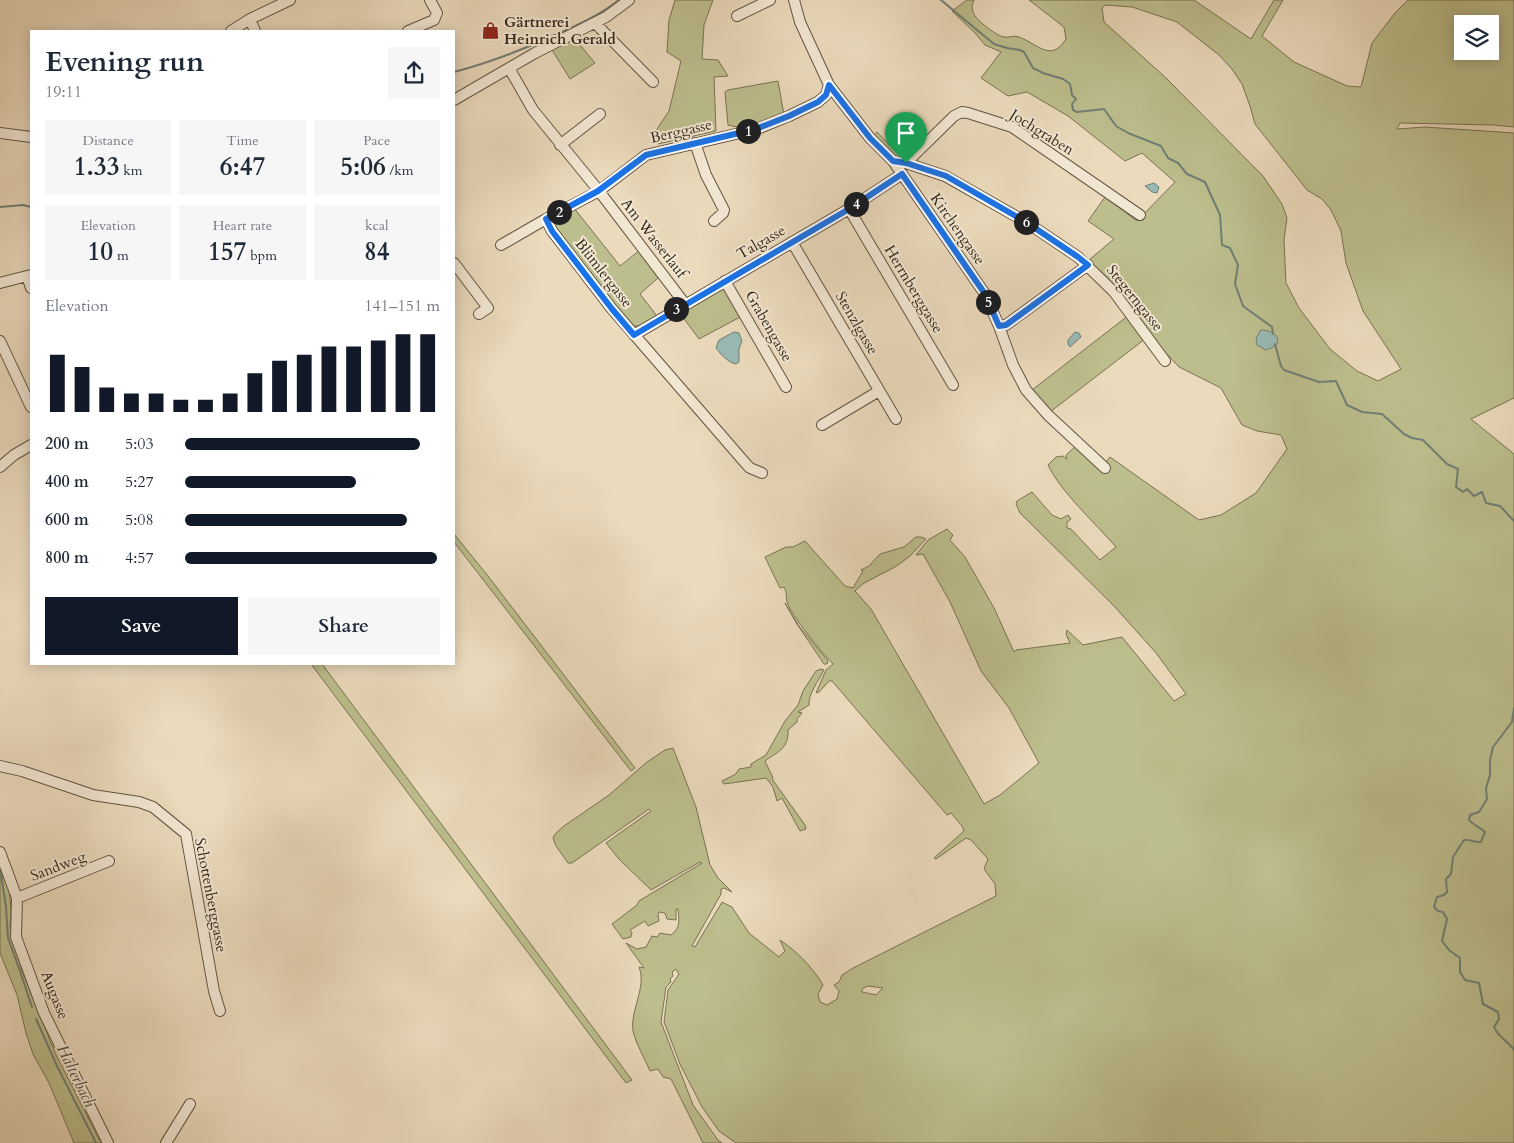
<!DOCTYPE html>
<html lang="en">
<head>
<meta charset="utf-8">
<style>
	body { margin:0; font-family:Cardo,serif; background:#f6f6f7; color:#1f2937; height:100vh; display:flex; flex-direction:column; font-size:19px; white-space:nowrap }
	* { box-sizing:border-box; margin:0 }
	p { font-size:16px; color:#747a83 }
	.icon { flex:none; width:28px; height:28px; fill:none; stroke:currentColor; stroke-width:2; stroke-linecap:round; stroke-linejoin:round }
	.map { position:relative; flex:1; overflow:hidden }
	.panel { position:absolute; left:30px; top:30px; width:425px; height:635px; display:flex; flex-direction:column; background:#fff; border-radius:0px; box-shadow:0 2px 12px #0003 }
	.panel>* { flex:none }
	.buttons { position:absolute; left:1454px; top:15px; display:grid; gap:10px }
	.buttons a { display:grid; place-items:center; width:45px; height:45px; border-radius:0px; background:#fff; box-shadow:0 2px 12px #0003; font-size:25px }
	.pin { position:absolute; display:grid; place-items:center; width:42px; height:42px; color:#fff; margin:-51px -21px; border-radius:50% 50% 50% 0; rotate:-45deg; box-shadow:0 0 5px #0007 }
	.pin .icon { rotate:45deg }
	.km { position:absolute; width:25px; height:25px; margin:-12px; border-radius:50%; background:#222; color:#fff; font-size:14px; line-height:25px; text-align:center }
	.round { display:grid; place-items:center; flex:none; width:52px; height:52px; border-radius:0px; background:#f6f6f7 }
	.summary { display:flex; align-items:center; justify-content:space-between; height:85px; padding:0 15px }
	h1 { font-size:28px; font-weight:600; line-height:38px }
	.figures { display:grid; grid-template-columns:repeat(3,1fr); gap:8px; height:85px; padding:5px 15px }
	.figures div { display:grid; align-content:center; border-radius:0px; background:#f6f6f7; text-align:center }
	.figures b { font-size:25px; font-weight:600 }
	.figures small { font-size:14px; font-weight:400 }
	.figures p { font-size:14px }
	.chart { height:140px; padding:10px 15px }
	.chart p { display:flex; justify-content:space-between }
	.chart svg { width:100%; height:90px; margin-top:5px; stroke:#111827; stroke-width:6 }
	.button { display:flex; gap:10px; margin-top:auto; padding:10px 15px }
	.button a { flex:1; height:58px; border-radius:0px; background:#111827; color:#fff; font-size:20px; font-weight:600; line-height:58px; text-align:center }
	.button a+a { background:#f6f6f7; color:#1f2937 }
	ul { padding:0 15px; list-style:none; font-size:16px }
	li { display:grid; grid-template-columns:80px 60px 1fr; align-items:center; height:38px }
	li i { height:12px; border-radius:6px; background:#111827 }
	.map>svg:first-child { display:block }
</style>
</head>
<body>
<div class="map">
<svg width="1514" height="1143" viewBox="0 0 1514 1143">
	<rect width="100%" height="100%" fill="#ebdabc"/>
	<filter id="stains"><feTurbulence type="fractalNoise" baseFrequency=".004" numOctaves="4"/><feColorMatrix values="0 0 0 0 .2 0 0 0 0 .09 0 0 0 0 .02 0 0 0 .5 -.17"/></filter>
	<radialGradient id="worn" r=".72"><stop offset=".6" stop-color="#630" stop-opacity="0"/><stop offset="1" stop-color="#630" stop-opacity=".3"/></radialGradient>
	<path fill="#bdbe8d" stroke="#787253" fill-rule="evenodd" d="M 675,0 L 713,0 L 704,25 L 702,59 L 718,60 L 728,76 L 714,77 L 716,131 L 658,144 L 655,132 L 669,111 L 681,61 L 667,52 L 669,20 Z
		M 967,0 L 974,0 L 972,5 C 972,9 973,13 975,16 C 979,22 997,36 1004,37 C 1010,38 1013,35 1019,37 C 1038,44 1051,63 1066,39 L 1064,27 L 1029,0 L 1194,0 L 1251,39 L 1274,0 L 1283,0 L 1262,36 L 1294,62 L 1347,86 L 1361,87 L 1372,43 L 1395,13 L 1408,0 L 1514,0 L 1514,127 L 1494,125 L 1400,123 L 1397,129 L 1425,127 L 1514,133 L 1514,398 L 1471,419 L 1514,454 L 1514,1143 L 736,1143 L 719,1131 L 702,1107 L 680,1064 L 664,1022 L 668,990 L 679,974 L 676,969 L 672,972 L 673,976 L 670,979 L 671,982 L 666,987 L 661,1022 L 693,1105 L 718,1140 L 722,1143 L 703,1143 L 671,1079 L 663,1077 L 658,1069 L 650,1071 C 645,1059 636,1044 633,1031 C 630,1010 647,987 639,967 L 644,968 L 626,943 L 637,949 L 646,947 L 652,936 L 657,937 L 660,933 L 671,935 C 681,928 679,919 678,909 L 676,909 L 676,920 L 667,919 L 665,913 L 659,912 L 658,916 L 659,921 L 648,926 L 645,921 L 630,930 L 632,933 L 631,937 L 623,939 L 612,924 L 637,905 L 639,901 L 702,863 L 700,862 L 651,890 L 619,859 L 606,843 L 651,811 L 649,809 L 572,863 L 568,863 L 556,846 L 553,838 L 555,834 L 564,826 L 609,795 L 647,762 L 665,750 L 673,748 L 696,807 L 710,865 L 718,878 L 732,892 L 724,888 L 721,889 L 721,894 L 692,946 L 695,947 L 722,902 L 732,907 L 749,933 L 779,957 L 785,951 L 780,940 C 798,952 812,967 823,985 L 818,994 L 820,1002 L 827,1005 L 837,999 L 839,991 L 834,985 L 839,982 L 842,975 L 853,968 L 996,896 L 995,884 L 984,869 L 988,859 L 971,840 L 966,838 L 936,859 L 934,858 L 964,831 L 962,826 L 951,813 L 947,815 L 832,681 L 829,681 L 819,692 L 816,693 L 826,670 L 833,664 C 823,654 791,615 787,602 C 786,597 787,592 784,587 L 780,588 L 765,557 L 786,547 L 793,547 L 805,541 L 845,586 L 853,588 L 863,571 L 861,570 L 869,566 L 880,554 L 904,547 L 916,537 L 921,537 L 926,539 L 909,557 L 895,567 L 864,583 L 855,591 L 871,609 L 984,804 L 1000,795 L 1039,763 L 1009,708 L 981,671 L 950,602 L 923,554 L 916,555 L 928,540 L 947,529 L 953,535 L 950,540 L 965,557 L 994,608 L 1014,652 L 1016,650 L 1070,643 L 1066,634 L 1067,630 L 1083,645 L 1122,637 L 1174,701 L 1186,694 L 1157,654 L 1114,606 L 1020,513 L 1016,504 L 1017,501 L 1032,492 L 1052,515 L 1061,519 L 1068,515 L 1071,519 L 1067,522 L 1067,528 L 1071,529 L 1100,560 L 1116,547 C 1096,524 1060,491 1048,465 L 1056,457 L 1063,456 L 1067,459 L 1066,455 L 1076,446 L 1100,469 L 1110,457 L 1199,520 L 1221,515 L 1256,493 L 1287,449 L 1281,435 L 1257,431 L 1242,425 L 1221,388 L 1179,367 L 1151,337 L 1123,297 L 1089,260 L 1114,239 L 1088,221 L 1105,197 L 1137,221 L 1175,182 L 1142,153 L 1125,161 L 1068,116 L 1027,92 L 1008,96 L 981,78 L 1001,52 L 985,45 L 975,33 L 952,11 ZM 1105,5 L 1132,7 L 1177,22 L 1219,55 L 1232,69 L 1242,84 L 1250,106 L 1255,124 L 1307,190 L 1322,199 L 1331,210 L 1341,231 L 1346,263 L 1363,311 L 1401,369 L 1378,381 L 1357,371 L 1330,349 L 1299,308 L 1286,283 L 1284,240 L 1287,218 L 1282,204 L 1263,176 L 1165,77 L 1104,22 L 1102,8 ZM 1462,24 L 1490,24 L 1490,51 L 1462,51 ZM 868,986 L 883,988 L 876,995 L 862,992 L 862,989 Z
		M 575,39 L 595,63 L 570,79 L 552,50 Z
		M 778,81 L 784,115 C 766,122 747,131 728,125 L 725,92 L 728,90 Z
		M 877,132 L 900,156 L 898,158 L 872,137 Z
		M 574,208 L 620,266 L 640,250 L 659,277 L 640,294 L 657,316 L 640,326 L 632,326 L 553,225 L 555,219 Z
		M 722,288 L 726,289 L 742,316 L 699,339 L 679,312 Z
		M 1129,315 L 1145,339 L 1050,412 L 1032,390 Z
		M 454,534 L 488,576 L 635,768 L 631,771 L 454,542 Z
		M 785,603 L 799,626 L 828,661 L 827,664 L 824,664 L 797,624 Z
		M 311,664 L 322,664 L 632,1080 L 626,1083 Z
		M 821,669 L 824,670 C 819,680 808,694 809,705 L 798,712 L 802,713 L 797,719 L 797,722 L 788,730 C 789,749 777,752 765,761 L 773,778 L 772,779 L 805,825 L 806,829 L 800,831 L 782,798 L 777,801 L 773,787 L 766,778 L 724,784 L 722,781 L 736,774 L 739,769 L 751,767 L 751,764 L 766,755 L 785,721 L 798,705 L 803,691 L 816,671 Z
		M 0,876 L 3,876 L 9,888 L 11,910 L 10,926 L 22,971 L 56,1055 L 101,1143 L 74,1143 L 49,1083 L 33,1054 L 26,1033 L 17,995 L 0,953 Z"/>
	<path fill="#98bab4" stroke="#707f76" d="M 1154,183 L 1159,187 L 1157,193 L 1152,192 L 1145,186 Z
		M 1261,330 C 1268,330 1281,334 1277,344 C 1275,347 1269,349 1266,350 L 1257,345 L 1256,338 Z
		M 734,332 L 739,333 L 742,341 L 739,349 L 739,362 L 736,364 C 729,363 720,354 716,348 L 719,340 Z
		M 1075,332 L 1079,333 L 1081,337 L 1070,347 L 1068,344 L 1068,340 Z"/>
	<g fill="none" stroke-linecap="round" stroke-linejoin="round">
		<path stroke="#707f76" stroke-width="2" d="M 941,0 L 994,44 L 1007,48 L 1020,50 L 1024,52 L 1033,68 L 1043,73 L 1063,79 L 1070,84 L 1072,95 L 1076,99 L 1072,104 L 1073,110 L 1077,112 L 1104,109 L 1116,126 L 1128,133 L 1161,146 L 1168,158 L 1178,163 L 1187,174 L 1205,182 L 1220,215 L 1222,245 L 1230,248 L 1238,265 L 1235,284 L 1243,306 L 1272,327 L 1273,334
			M 454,72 C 489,63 522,50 555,35 C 578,25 600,15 619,0
			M 0,207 L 23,205 L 31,207
			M 1275,344 L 1281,366 L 1284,370 L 1319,382 L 1336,381 L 1347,405 L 1362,412 L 1382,414 L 1404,434 L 1412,438 L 1423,440 L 1447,464 L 1458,469 L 1456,487 L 1463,492 L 1467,489 L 1474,496 L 1482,492 L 1486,503 L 1500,506 L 1514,521
			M 1514,708 L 1512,722 L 1493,747 L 1490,760 L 1490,775 L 1486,788 L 1487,799 L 1479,812 L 1470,815 L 1469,820 C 1473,825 1480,827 1485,832 L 1481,842 C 1474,843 1471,839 1464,840 L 1453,857 L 1451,874 L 1446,879 L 1447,892 L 1444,895 L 1437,897 L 1434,907 L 1438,911 L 1443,912 L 1447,919 L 1442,941 L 1449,950 L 1460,958 L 1460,972 L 1465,980 L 1479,983 L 1483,1004 L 1498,1012 L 1499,1019 L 1494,1027 C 1498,1037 1508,1041 1514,1050
			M 0,868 L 6,907 L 8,938 L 20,971 L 32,1007
			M 36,1019 L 57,1066 L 96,1143"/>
		<defs>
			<path id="minor" d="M 794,0 L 800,22 L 829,85 L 870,138 L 893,161 L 985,294 L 999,326 L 1013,365 L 1026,390 L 1048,415 L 1105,468
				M 737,16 L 770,0
				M 250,19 L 255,31
				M 595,23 L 653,82
				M 231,31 L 250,19 L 290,0
				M 408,31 L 434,20 L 437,13 L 430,0
				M 509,68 L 533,110 L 599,191 L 646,155 L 757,129 L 789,116 L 818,102 L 826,95 L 829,85
				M 454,100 L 535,53 L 606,17 L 629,0
				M 0,133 L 31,137
				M 695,143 L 706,175 L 724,210 L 723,213 L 714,221
				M 560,145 L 600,114
				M 893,161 L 906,163 L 945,176 L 1026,222 L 1078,257 L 1114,292 L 1165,361
				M 906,163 L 954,116 L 962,112 L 968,113 L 1012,127 L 1140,215
				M 849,209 L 953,385
				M 792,242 L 896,419
				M 501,245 L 546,219
				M 454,263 L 488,308 L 479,314
				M 27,276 L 31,288
				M 725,281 L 786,387
				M 0,283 L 31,275
				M 685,304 L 599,191 L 546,219 L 552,231 L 612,309 L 747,465 L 750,468 L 762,473
				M 999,326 L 1006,325 L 1088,265
				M 634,335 L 849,209 L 902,174
				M 0,341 L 31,407
				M 822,425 L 879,391
				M 0,467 L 14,455 L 31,445
				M 0,766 L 22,771 L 93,795 L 139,802 L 153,807 L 186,834 L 214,991 L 220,1011
				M 0,852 L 17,898 L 16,937 L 44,1013 L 108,1143
				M 17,898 L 109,861
				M 166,1143 L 190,1104"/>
		</defs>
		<use href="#minor" stroke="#625442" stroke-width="12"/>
		<use href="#minor" stroke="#f2e7d3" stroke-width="10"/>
	</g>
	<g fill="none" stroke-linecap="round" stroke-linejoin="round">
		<defs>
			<path id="route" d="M 829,85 L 870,138 L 893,161 L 906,163 L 946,176 L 1026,222 L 1078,257 L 1088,265 L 1006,325 L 999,326 L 985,294 L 902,174 L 849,209 L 634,335 L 612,309 L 552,231 L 546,219 L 598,191 L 646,155 L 756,129 L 789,116 L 818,102 L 826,95 Z"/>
		</defs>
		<use href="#route" stroke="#fff" stroke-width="10"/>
		<use href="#route" stroke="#1a73e8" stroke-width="6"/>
	</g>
	<defs>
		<symbol id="shop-bare" viewBox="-9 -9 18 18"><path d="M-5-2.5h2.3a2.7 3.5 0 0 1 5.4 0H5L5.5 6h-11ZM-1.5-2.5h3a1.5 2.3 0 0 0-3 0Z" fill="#8f2418" stroke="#f2e7d3" stroke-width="2.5" paint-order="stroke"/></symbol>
	</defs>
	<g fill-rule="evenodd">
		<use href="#shop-bare" x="478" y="18" width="25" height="25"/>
	</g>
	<g text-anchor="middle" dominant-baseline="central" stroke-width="4" stroke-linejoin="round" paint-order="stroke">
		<g font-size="15" font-weight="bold" fill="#342719" stroke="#f2e7d3" text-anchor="start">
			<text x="504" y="22">Gärtnerei<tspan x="504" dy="17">Heinrich Gerald</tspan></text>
		</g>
		<g font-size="15" fill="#342719" stroke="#f2e7d3">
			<text transform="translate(681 131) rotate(-13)">Berggasse</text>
			<text transform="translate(1042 132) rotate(32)">Jochgraben</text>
			<text transform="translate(958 229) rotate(55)">Kirchengasse</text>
			<text transform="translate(654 238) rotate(52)">Am Wasserlauf</text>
			<text transform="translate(761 242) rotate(-30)">Talgasse</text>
			<text transform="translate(604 273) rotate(52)">Blümlergasse</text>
			<text transform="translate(914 289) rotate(59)">Herrnberggasse</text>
			<text transform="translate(1135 298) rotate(51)">Stegerngasse</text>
			<text transform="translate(857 323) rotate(60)">Stenzlgasse</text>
			<text transform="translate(769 326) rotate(60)">Grabengasse</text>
			<text transform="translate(58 866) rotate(-21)">Sandweg</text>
			<text transform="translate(211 895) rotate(79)">Schottenberggasse</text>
			<text transform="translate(55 995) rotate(68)">Augasse</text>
		</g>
		<g font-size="16" font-style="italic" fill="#4d4c40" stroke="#f2e7d3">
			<text transform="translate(76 1076) rotate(64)">Halterbach</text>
		</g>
	</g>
	<rect width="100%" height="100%" filter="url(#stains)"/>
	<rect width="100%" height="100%" fill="url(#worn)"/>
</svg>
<div class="buttons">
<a><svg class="icon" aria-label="layers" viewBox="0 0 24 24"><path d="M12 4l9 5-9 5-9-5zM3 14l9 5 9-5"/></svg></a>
</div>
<div class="pin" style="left:906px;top:163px;background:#1e9e55"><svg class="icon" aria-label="arrive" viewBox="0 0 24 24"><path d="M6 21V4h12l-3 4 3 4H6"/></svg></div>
<b class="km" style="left:748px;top:131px">1</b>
<b class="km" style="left:559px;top:212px">2</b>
<b class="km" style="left:676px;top:309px">3</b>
<b class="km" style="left:856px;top:204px">4</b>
<b class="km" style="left:988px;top:302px">5</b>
<b class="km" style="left:1026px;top:222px">6</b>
<section class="panel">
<div class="summary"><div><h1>Evening run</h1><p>19:11</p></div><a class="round"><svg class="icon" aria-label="share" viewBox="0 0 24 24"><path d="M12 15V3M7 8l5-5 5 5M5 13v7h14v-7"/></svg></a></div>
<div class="figures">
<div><p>Distance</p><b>1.33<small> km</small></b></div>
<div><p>Time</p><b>6:47</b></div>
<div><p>Pace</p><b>5:06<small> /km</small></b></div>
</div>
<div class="figures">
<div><p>Elevation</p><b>10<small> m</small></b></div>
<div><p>Heart rate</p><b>157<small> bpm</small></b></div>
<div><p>kcal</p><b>84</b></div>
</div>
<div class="chart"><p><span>Elevation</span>141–151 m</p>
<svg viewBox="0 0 160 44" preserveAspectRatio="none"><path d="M5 44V16M15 44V22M25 44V32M35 44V35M45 44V35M55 44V38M65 44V38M75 44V35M85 44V25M95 44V19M105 44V16M115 44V12M125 44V12M135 44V9M145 44V6M155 44V6"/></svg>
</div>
<ul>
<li><b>200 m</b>5:03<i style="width:92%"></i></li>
<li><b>400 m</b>5:27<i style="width:67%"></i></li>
<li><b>600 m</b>5:08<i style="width:87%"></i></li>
<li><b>800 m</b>4:57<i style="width:99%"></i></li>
</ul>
<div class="button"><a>Save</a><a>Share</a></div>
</section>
</div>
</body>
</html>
